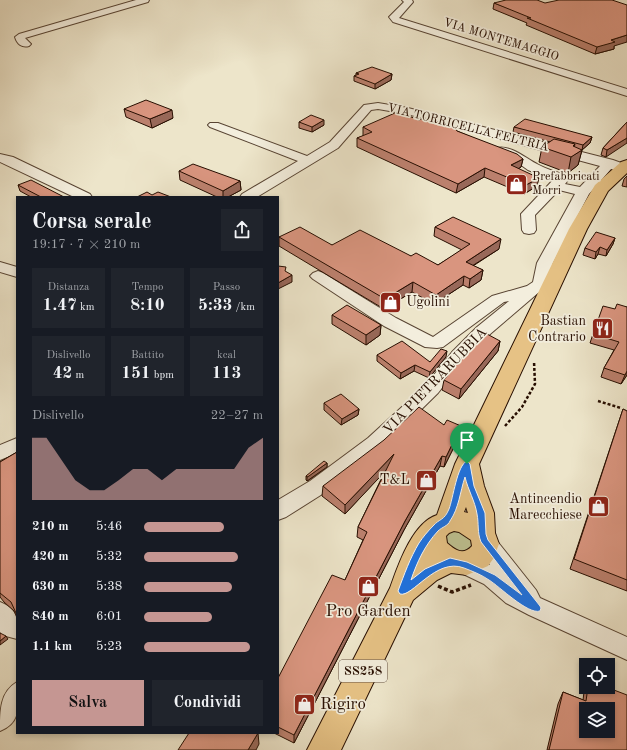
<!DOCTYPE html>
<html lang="it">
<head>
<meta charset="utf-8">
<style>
	body { margin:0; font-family:"Old Standard TT",serif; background:#20242c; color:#f1f3f6; height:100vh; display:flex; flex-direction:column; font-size:15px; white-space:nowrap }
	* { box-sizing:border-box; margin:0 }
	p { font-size:13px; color:#9ea1a6 }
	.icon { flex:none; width:22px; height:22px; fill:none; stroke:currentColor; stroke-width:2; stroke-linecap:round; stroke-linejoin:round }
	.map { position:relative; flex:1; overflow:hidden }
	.side { position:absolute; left:16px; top:196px; width:263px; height:538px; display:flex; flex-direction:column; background:#171b24; border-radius:0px; box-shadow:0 2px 6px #0003 }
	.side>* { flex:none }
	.fabs { position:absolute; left:579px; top:658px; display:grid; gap:8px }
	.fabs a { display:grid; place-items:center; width:36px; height:36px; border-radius:0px; background:#171b24; box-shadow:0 2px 6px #0003; font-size:20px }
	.pin { position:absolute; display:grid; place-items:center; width:34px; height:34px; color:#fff; margin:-41px -17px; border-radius:50% 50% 50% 0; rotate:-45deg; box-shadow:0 0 4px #0007 }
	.pin .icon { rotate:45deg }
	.round { display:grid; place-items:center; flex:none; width:42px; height:42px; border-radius:0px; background:#20242c }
	.headline { display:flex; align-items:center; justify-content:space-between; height:68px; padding:0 16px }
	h1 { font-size:22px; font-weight:700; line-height:30px }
	.metrics { display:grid; grid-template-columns:repeat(3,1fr); gap:6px; height:68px; padding:4px 16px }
	.metrics div { display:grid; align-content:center; border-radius:0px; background:#20242c; text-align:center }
	.metrics b { font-size:17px; font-weight:700 }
	.metrics small { font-size:11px; font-weight:400 }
	.metrics p { font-size:11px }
	.chart { height:112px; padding:8px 16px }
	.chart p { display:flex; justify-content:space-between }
	.chart svg { width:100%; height:72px; margin-top:4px; fill:#c59692; opacity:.7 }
	.primary-button { display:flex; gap:8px; margin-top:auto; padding:8px 16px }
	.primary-button a { flex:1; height:46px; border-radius:0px; background:#c59692; color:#111; font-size:16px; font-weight:700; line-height:46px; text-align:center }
	.primary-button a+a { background:#20242c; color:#f1f3f6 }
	ul { padding:0 16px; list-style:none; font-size:13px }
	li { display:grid; grid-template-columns:64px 48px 1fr; align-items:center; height:30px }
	li i { height:10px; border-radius:5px; background:#c59692 }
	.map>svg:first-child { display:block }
</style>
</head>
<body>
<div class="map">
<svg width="627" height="750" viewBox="0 0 627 750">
	<rect width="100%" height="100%" fill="#ede5ca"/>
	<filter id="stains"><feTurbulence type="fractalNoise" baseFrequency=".005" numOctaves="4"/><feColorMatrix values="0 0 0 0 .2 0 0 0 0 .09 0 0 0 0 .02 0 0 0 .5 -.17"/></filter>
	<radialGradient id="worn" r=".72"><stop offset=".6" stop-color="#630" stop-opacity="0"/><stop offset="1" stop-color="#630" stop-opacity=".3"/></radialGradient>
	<path fill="#bfc292" stroke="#73684a" d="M 451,529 L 469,534 L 473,545 L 468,552 L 449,550 L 444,534 Z"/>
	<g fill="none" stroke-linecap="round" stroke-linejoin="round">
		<defs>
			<path id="minor" d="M 136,0 L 149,0 L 148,2 L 25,38 L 31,44 L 29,46 C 22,48 17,44 15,37 L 19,34 Z
				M 402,0 L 412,0 L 413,2 L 399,18 L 627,89 L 627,96 L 393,22 L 389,17 L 404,2 Z
				M 378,103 L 408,108 L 613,160 L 627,165 L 627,171 L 623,172 L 611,169 L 589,194 L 553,263 L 551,269 L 558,266 L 563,268 L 566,271 L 563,274 L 538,293 L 489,335 L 464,360 L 438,393 L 382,448 L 324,493 L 286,517 L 278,520 L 278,500 L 310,481 L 368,438 L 426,385 L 452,352 L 477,327 L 509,301 L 504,302 L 443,347 L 437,348 L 425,347 L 384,326 L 313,279 L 310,276 L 313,273 L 318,271 L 323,273 L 396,318 L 433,337 L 492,296 L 527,286 L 533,282 L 537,263 L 575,194 L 559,190 L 535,215 L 536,230 L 534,233 L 529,234 L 524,233 L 522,230 L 521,214 L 553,180 L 528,170 L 514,160 L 497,154 L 495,151 L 497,148 C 511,145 525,158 537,164 C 546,169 557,172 567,176 L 569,179 L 565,184 L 580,187 L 600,166 L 407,114 L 378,109 L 371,110 L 338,148 L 257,197 L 240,197 L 242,194 L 298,161 L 210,127 L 208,125 L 210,123 L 218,123 L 307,156 L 330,142 L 364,105 Z
				M 0,154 L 13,157 L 90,194 L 92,197 L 74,197 L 0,162 Z
				M 0,262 L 17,267 L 17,277 L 0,272 Z
				M 17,438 L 17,453 L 0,460 L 0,445 Z
				M 485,533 L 493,536 L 536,590 L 540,598 L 627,637 L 627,660 L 529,615 L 506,603 L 484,584 L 457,571 L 454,564 L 457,557 L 465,554 L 490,565 L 474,542 L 477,536 Z
				M 0,602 C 20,610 17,621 17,639 L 2,635 L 0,632 Z
				M 17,682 C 17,704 23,722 0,731 C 0,710 0,692 17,682 Z"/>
			<path id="major" d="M 627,160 L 627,173 L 608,191 L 587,229 L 479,464 L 484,486 L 494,513 L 495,533 L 499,544 L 493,559 L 488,566 L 467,575 L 451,573 L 437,580 L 413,600 L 341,750 L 307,750 L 390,588 C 398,566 412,523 437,515 L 455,464 L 569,229 L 595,185 L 621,162 ZM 466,507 L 468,513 L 464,512 ZM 454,531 L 459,532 L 471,540 L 472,546 C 463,556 455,550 447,543 L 446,536 L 449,533 Z"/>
		</defs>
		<use href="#minor" stroke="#584433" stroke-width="2"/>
		<use href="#major" stroke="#270e01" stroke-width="2"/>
		<path stroke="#270e01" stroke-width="2.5" stroke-dasharray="3 2" stroke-linecap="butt" d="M 598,401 L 621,408
			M 505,426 L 522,407 L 535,384 L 534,361"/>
		<path stroke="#270e01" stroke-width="3.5" stroke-dasharray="4 2.5" stroke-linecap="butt" d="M 438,586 L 452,592 L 471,585"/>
		<use href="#minor" fill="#f3eedd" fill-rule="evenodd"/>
		<use href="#major" fill="#e6c285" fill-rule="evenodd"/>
	</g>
	<path fill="#bb806d" stroke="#270e01" d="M 494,3 L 614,46 L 614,49 L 595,54 L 526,25 L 527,23 L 493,9 Z
		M 356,73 L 392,74 L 391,80 L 375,89 L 354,81 L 354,76 L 356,75 Z
		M 124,109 L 173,118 L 152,128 L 126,117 Z
		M 419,120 L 457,131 L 523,159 L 521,167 L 518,169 L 537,186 L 524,194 L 484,177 L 456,193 L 357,147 L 357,138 L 363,136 L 363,127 Z
		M 299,122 L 324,125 L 312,132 L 299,128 Z
		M 627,122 L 606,157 L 601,155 L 603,148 Z
		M 514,127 L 592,137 L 590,143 L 582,150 L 578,165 L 568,173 L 539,162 L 542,147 L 550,142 L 513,132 Z
		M 179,171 L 240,181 L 241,190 L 228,197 L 217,197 L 180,180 Z
		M 627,176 L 627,187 L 622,186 L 624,179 Z
		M 18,185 L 64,197 L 31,197 L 20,191 Z
		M 435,227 L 499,249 L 473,266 L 483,270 L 481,280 L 469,288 L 463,285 L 434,304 L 412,292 L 384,309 L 279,246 L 279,237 L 332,245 L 411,256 L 438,265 L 462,250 L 434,236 Z
		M 615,238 L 613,244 L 606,256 L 598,254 L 595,259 L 583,255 L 585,248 Z
		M 627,307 L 627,375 L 621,384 L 601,377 L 604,368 L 614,350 L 590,343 L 593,334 L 615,309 Z
		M 332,315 L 381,325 L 380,335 L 366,345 L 332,324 Z
		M 500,341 L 498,351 L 459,399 L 442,390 L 444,380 Z
		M 377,355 L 430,362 L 446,357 L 429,378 L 414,371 L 400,379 L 377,361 Z
		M 324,403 L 359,409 L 358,415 L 341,425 L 324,410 Z
		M 623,409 L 627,411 L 627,591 L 570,569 Z
		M 444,425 L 461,426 L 460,435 L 444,467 L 440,466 L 404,530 L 294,743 L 274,733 L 278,733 L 278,678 L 345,580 L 363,540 L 357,537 L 358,527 L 385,471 L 345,514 L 322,496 L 323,486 Z
		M 17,452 L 17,617 L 14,611 L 4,602 L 0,597 L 0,462 Z
		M 327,463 L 327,467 L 309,480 L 307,481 L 306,480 L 306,476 Z
		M 586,687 L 606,687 L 627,750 L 547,750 L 558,704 L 563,692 L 583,700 L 584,692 Z"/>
	<path fill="#986859" stroke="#270e01" d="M 627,35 L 627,42 L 614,46 L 614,49 L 595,54 L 597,47 L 611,40 Z
		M 392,74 L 391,80 L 375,89 L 375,84 Z
		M 172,110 L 173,118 L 152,128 L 150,119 Z
		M 324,120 L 324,125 L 312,132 L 312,127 Z
		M 592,137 L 590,143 L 582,150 L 578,165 L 568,173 L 573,146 L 575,144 L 572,156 L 582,150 L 583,145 Z
		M 627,138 L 627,143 L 606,157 L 607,150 Z
		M 523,159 L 521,167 L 509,174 L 511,165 Z
		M 485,168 L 484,177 L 456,193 L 458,184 Z
		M 539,178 L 537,186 L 524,194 L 526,185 Z
		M 240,181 L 241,190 L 228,197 L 223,197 L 223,191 Z
		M 615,238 L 613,244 L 606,256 L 607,250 Z
		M 501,239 L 499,249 L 464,271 L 466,262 Z
		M 600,247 L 598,254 L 595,259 L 596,252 Z
		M 483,270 L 481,280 L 469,288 L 470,279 Z
		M 292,275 L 292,282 L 278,289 L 278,283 Z
		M 464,276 L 463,285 L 434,304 L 436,295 Z
		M 413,282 L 412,292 L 384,309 L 385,299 Z
		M 381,325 L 380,335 L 366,345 L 366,335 Z
		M 500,341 L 498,351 L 459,399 L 461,389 Z
		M 447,351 L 446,357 L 429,378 L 430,372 Z
		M 415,365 L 414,371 L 400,379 L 401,373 Z
		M 627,371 L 627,375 L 621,384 L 625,375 Z
		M 359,409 L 358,415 L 341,425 L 342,419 Z
		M 461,426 L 460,435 L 444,467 L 446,457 Z
		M 394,454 L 393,463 L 345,514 L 345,505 Z
		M 442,456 L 440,466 L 404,530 L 294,743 L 294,735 L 405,521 Z
		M 327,463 L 327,467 L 307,481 L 307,477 Z
		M 6,636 L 8,639 L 0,645 L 0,641 Z
		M 258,733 L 259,744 L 256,750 L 248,750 Z"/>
	<path fill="#d9957f" stroke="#270e01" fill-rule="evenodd" d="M 506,0 L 537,0 L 545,3 L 559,0 L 612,0 L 627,5 L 627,35 L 611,40 L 615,42 L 597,47 L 527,18 L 531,18 L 494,3 Z
		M 372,67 L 392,74 L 375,84 L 354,76 L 359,74 L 356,73 Z
		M 146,100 L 172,110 L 150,119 L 124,109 Z
		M 395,113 L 406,115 L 419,120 L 425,118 L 431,121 L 434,119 L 454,127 L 457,131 L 517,154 L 523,159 L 511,165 L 539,178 L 526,185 L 485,168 L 458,184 L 357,138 L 372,132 L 363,127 Z
		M 311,115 L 324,120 L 312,127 L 299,122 Z
		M 525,119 L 592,137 L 583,145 L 514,127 Z
		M 627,122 L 627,138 L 607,150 L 603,148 Z
		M 554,139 L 575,144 L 573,146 L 582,150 L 571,157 L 542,147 Z
		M 193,164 L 240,181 L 223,191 L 179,171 Z
		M 31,180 L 64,197 L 41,197 L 18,185 Z
		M 147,192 L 152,195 L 158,192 L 171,197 L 137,197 Z
		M 453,217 L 501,239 L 466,262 L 483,270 L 470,279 L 464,276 L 436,295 L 413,282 L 385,299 L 279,237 L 300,227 L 332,245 L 360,230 L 411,256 L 416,253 L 438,265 L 470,244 L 435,227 Z
		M 596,232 L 615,238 L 607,250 L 600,247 L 596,252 L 585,248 Z
		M 278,266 L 286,267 L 285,271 L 292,275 L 278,283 Z
		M 617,304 L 627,307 L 627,371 L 625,375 L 604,368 L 619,342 L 593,334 L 603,306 L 615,309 Z
		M 347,305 L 381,325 L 366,335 L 332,315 Z
		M 487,334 L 500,341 L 461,389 L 444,380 L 467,351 Z
		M 402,341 L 430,362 L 441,349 L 447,351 L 430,372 L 415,365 L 401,373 L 377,355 Z
		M 341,394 L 359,409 L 342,419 L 324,403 Z
		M 419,407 L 444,425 L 447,420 L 461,426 L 446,457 L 442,456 L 405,521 L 294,735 L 278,727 L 278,678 L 332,575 L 345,580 L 367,532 L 358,527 L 394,454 L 345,505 L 323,486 L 384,440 Z
		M 623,409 L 627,411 L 627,580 L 574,559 Z
		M 17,452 L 17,612 L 16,613 L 11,602 L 0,593 L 0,462 Z
		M 324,461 L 327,463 L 309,476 L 307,477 L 306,476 Z
		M 0,633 L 6,636 L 0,641 Z
		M 588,687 L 606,687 L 627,695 L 627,750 L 549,750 L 563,692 L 586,701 ZM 586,709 L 608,709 L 608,731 L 586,731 Z
		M 189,733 L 258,733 L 248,750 L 178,750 Z"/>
	<path fill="#1a73e8" stroke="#fff" fill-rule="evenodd" d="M 467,461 L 470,464 L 474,486 L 485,513 L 486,534 L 488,540 L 540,606 L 541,608 L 540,611 C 528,615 499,586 489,580 C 482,575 472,571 464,568 C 436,557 412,598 400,594 L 398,591 C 404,575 410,558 419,543 C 423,537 428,531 433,526 C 440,518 444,521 449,509 C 453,499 457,465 467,461 ZM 465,477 C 468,490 475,501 477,514 C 479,524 477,532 481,542 L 522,595 L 495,575 L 467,562 L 450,558 L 425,569 L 411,580 C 417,562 425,545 438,531 C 442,527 448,526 450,521 C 459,508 460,492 465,477 Z"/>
	<defs>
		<symbol id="shop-square" viewBox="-11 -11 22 22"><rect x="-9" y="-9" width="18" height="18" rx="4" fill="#8f2418" stroke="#f3eedd"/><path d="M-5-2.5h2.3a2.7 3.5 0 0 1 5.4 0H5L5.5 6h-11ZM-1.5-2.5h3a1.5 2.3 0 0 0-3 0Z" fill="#fff"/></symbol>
		<symbol id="restaurant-square" viewBox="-11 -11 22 22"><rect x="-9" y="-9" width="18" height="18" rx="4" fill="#8f2418" stroke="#f3eedd"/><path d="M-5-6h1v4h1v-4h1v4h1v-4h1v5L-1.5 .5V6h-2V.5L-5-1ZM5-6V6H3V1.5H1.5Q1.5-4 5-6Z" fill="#fff"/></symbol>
	</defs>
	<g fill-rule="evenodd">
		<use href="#shop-square" x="504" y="172" width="25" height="25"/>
		<use href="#shop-square" x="378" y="290" width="25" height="25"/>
		<use href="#restaurant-square" x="590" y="316" width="25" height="25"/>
		<use href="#shop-square" x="414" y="468" width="25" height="25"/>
		<use href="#shop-square" x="586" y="494" width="25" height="25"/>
		<use href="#shop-square" x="356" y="574" width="25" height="25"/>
		<use href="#shop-square" x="292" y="692" width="25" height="25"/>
	</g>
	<g text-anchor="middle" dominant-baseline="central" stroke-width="3.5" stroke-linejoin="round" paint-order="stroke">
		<g font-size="12" fill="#270e01" stroke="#f3eedd">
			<text transform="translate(501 40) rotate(17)">VIA MONTEMAGGIO</text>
			<text transform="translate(468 128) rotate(14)">VIA TORRICELLA FELTRIA</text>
		</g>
		<g font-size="12" fill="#270e01" stroke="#f3eedd" text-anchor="start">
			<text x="532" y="177">Prefabbricati<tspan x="532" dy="14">Morri</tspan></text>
		</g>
		<rect fill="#f3eedd" stroke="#645143" stroke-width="1" x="339" y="660" width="48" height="22" rx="3"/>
		<g font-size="13" font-weight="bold" fill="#270e01">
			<text x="363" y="671">SS258</text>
		</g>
		<g font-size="14" fill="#270e01" stroke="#f3eedd" text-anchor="end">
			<text x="406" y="302" text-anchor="start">Ugolini</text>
			<text x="586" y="321">Bastian<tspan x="586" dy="16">Contrario</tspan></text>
			<text x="410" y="480">T&amp;L</text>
			<text x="582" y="499">Antincendio<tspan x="582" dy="16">Marecchiese</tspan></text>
		</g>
		<g font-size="14" fill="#270e01" stroke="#f3eedd">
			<text transform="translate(435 381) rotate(-46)">VIA PIETRARUBBIA</text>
		</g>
		<g font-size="17" fill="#270e01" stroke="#f3eedd">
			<text x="368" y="611">Pro Garden</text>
			<text x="320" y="704" text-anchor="start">Rigiro</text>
		</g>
	</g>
	<rect width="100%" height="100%" filter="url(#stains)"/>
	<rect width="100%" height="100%" fill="url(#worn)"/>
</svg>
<div class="fabs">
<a><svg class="icon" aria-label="locate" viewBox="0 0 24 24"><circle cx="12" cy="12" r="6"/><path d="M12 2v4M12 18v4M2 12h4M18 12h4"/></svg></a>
<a><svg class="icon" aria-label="layers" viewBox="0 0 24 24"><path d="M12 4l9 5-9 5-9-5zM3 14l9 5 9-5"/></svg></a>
</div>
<div class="pin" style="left:467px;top:464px;background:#1e9e55"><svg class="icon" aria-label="arrive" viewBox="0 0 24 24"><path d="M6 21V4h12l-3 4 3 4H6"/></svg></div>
<section class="side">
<div class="headline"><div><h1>Corsa serale</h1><p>19:17 · 7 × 210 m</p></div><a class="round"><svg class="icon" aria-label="share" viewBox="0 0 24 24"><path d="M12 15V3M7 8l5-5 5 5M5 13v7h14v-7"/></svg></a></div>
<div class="metrics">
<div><p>Distanza</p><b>1.47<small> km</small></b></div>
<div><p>Tempo</p><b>8:10</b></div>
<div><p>Passo</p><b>5:33<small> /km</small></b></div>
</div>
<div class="metrics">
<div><p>Dislivello</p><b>42<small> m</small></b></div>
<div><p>Battito</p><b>151<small> bpm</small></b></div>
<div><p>kcal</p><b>113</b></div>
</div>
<div class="chart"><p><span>Dislivello</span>22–27 m</p>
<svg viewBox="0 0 160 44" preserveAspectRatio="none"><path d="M0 44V6L10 6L20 19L30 32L40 38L50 38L60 32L70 25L80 25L90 32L100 25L110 25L120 25L130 25L140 25L150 12L160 6V44z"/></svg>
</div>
<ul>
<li><b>210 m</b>5:46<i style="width:67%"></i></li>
<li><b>420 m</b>5:32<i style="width:79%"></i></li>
<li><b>630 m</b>5:38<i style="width:74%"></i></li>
<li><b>840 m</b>6:01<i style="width:57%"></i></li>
<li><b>1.1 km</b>5:23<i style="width:89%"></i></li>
</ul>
<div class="primary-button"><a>Salva</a><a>Condividi</a></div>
</section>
</div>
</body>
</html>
